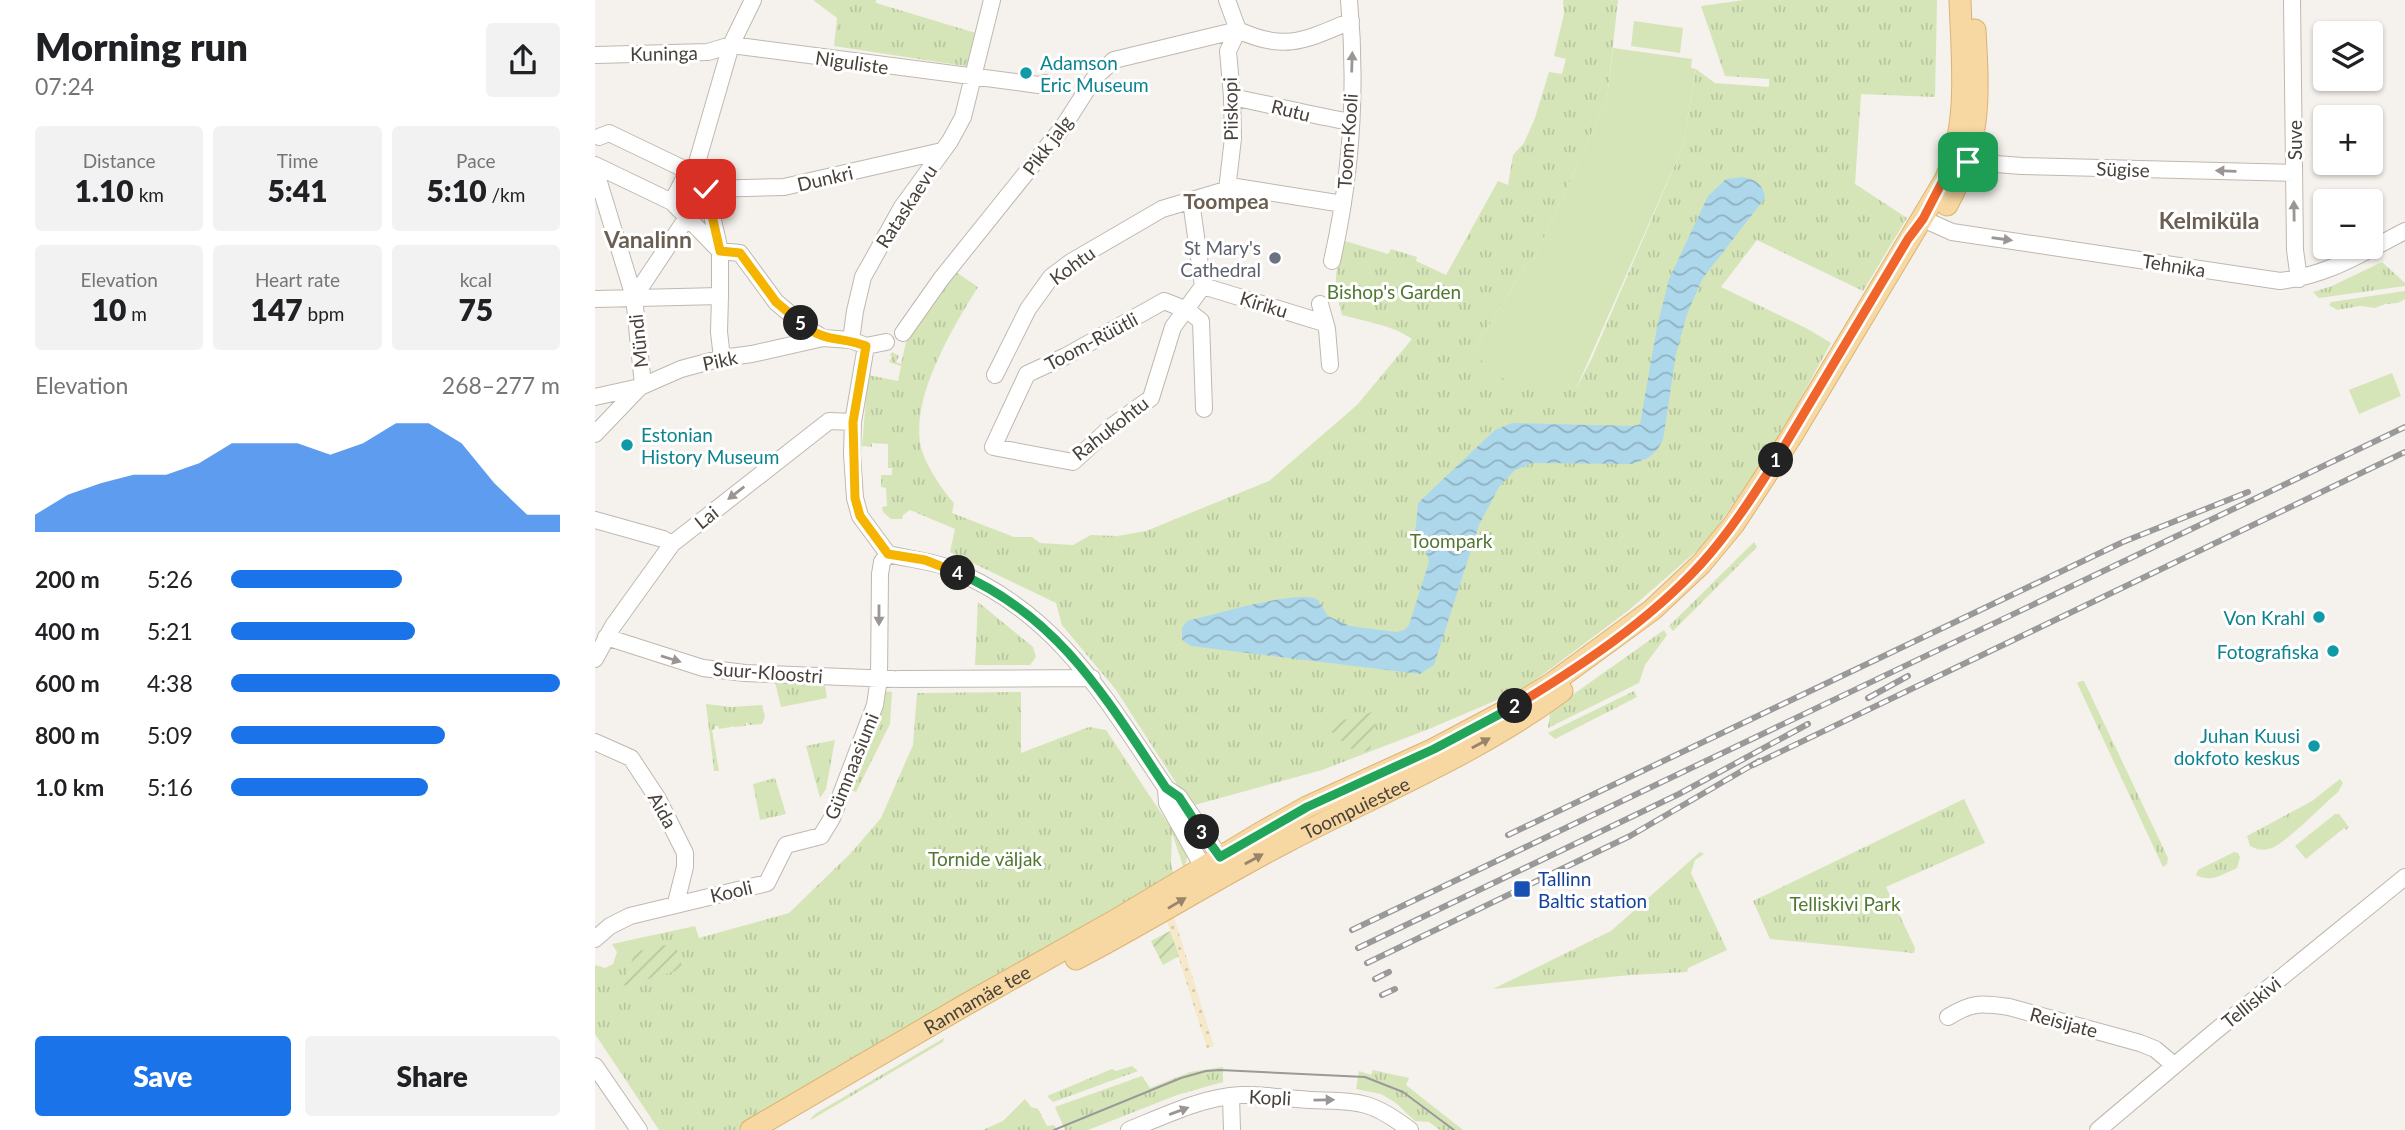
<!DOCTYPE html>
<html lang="en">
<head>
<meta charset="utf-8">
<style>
	body { margin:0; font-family:Lato,sans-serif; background:#f2f2f2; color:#202124; height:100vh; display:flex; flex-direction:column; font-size:26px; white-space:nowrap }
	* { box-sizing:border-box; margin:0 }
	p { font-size:23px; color:#757577 }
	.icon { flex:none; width:38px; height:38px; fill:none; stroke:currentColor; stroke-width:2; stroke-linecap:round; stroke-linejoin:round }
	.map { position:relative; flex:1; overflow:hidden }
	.panel { display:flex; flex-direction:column; background:#fff; width:595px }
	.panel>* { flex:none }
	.buttons { position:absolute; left:1718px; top:21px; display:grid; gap:14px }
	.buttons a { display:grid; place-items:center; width:70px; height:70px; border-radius:7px; background:#fff; box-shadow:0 2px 5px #0004; font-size:35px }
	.pin { position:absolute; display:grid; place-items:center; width:60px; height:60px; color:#fff; margin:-30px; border-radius:14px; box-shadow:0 4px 10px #0006 }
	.km { position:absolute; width:35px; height:35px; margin:-18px; border-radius:50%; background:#222; color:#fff; font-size:19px; line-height:35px; text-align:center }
	.round { display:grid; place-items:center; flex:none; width:74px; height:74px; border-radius:7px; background:#f2f2f2 }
	.head { display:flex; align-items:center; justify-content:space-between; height:119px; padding:0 35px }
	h1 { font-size:38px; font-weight:800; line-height:52px }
	.metrics { display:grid; grid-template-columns:repeat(3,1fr); gap:10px; height:119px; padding:7px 35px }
	.metrics div { display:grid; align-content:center; border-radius:7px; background:#f2f2f2; text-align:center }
	.metrics b { font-size:30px; font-weight:800 }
	.metrics small { font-size:19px; font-weight:400 }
	.metrics p { font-size:19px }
	.chart { height:196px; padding:14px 35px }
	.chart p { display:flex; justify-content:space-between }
	.chart svg { width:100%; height:126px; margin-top:7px; fill:#1a73e8; opacity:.7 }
	.button { display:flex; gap:14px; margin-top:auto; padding:14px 35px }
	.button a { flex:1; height:80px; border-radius:7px; background:#1a73e8; color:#fff; font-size:28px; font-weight:800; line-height:80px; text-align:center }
	.button a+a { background:#f2f2f2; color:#202124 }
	ul { padding:0 35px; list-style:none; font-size:23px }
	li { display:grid; grid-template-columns:112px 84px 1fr; align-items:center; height:52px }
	li i { height:18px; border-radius:9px; background:#1a73e8 }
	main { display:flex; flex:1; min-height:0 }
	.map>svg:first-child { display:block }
</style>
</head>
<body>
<main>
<section class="panel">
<div class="head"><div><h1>Morning run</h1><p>07:24</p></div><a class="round"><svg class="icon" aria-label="share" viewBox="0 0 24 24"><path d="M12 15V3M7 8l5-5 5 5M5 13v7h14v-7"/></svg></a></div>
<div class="metrics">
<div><p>Distance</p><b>1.10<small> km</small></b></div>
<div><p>Time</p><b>5:41</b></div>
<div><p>Pace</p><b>5:10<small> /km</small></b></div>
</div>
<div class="metrics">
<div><p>Elevation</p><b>10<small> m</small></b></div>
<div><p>Heart rate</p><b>147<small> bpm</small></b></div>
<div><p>kcal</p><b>75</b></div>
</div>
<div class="chart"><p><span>Elevation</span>268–277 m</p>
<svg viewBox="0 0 160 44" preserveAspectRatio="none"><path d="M0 44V38L10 31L20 27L30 24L40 24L50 20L60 13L70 13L80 13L90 17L100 13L110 6L120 6L130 13L140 27L150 38L160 38V44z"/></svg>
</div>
<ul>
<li><b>200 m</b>5:26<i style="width:52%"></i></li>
<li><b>400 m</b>5:21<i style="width:56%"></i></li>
<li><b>600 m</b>4:38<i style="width:100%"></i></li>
<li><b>800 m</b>5:09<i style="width:65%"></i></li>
<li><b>1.0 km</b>5:16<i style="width:60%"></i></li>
</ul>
<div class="button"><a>Save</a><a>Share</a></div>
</section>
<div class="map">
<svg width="1810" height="1130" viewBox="0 0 1810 1130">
	<defs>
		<pattern id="grass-tufts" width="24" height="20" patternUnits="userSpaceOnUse" patternTransform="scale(1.75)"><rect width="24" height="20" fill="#d5e5b8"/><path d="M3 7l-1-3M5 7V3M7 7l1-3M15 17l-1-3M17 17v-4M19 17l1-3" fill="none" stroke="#b8c69f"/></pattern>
		<pattern id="sand-dots" width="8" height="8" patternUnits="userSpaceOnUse" patternTransform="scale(1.75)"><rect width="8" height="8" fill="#f5e8cb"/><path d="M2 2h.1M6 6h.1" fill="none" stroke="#d4c8af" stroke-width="1.8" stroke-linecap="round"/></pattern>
		<pattern id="garden-furrows" width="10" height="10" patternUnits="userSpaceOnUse" patternTransform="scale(1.75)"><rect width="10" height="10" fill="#d5e5b8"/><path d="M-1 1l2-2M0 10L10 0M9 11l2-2" fill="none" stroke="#b8c69f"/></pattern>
		<pattern id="water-waves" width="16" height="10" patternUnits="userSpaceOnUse" patternTransform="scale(1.75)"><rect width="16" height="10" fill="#add8ec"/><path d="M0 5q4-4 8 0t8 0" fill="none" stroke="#8fb1c0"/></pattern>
	</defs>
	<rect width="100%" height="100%" fill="#f5f1ec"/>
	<path fill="url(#grass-tufts)" d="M 218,0 L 281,0 L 281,3 L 384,34 L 376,67 L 239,46 L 242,18 Z
		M 968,0 L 1023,0 L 1012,99 L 939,260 L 934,261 L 877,353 L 981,389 L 997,358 L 1088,146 L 1101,69 L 1120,83 L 1174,87 L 1174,79 L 1130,76 L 1106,6 L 1149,0 L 1342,0 L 1340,97 L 1266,94 L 1260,184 L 1312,218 L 1268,291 L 1162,240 L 1126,287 L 1211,328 L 1236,343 L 1187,432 L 1112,542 L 1034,610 L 930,688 L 834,729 L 727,770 L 596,806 L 521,690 L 467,625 L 461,603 L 355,552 L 360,529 L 315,510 L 308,515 L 307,519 L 296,519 L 288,512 L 287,507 L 292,506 L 291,488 L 286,487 L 286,475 L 297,475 L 297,468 L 293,468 L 293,444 L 277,443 L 277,447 L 267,446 L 273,375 L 303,381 L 306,366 L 294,362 L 297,357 L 295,355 L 297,352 L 304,356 L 301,362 L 306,364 L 311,342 L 361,272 L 383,287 C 358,327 318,393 325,442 C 327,460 347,490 359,503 L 357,513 L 419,537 L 437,537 L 445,543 L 478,545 L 496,535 L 522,536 L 551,531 L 674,481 L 762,405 L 817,339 C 798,325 771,322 747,315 C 738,279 739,277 750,241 L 793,254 L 796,249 L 822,257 L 821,261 L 851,275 L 903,181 L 913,185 L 918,155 L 929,143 L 940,118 L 954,72 L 967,74 L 971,59 L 959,56 L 969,14 Z
		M 1787,262 L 1810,283 L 1810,286 L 1724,298 L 1718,292 L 1737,286 Z
		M 1810,291 L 1810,299 L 1803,303 L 1790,304 L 1780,308 L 1765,306 L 1742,310 L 1734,305 L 1736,302 Z
		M 1159,542 L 1162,547 L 1078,631 L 1074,626 Z
		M 383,602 L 438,647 L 441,657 L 435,665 L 380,665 Z
		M 1069,630 L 1072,635 L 1050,665 L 1044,683 L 953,728 L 955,714 L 959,708 Z
		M 1486,681 L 1489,681 L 1573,858 L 1572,864 L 1568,867 L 1482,683 Z
		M 180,682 L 230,686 L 232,698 L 186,707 Z
		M 288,691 L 297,692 L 295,724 L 261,792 L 253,789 Z
		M 1039,691 L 1042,697 L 960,739 L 953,733 Z
		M 426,692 L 426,753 L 494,727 L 511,730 L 574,825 L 578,824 L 593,855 L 589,869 L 577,833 L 576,864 L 579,876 L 201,1098 L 145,1130 L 64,1130 L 0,1034 L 0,965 L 10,968 L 18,964 L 22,952 L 17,944 L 100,926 L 104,938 L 194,913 L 256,853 L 286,818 L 318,745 L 322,693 Z
		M 111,704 L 136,707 L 167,705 L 170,717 L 167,724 L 154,725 L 151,722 L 151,726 L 138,727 L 138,725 L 136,727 L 124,729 L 123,726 L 120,726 L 120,729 L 117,730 L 124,771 L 119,771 Z
		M 240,740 L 231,789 L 225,798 L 211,746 Z
		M 180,778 L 191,814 L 165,820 L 158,784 Z
		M 1745,779 L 1748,783 L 1743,792 C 1728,805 1693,841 1677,848 C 1669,851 1662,850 1655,846 L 1652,836 L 1717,801 Z
		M 1369,799 L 1390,843 L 1291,887 L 1320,948 L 1319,953 L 1175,939 L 1158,901 Z
		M 1740,814 L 1744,814 L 1754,827 L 1751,830 L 1749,828 L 1711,859 L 1700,846 Z
		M 1105,852 L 1109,854 L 1100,860 L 1096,873 L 1132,950 L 1093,968 L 1092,972 L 1035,975 L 898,989 L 1016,931 Z
		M 1639,852 L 1643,853 L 1645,857 L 1642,868 C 1628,874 1616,883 1601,875 L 1603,870 Z
		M 349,1038 L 348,1042 L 214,1121 L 220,1114 Z
		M 537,1066 L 543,1071 L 458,1102 L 452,1096 L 517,1069 L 521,1071 Z
		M 628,1067 L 628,1082 L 582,1095 L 493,1130 L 470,1130 L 460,1107 L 547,1076 L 555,1088 L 595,1072 Z
		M 778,1070 L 814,1078 L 811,1085 L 868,1130 L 845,1130 L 834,1122 L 820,1121 L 801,1103 L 786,1094 L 761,1089 L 764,1071 L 776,1075 Z
		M 430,1099 L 436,1107 L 443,1109 L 452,1126 L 459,1125 L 462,1130 L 388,1130 L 408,1121 Z"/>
	<path fill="url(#sand-dots)" d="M 578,914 L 619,1046 L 612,1048 L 571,918 Z"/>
	<path fill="url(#garden-furrows)" d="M 777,712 L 781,718 L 775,750 L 762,754 L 733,729 L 734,724 Z
		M 575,931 L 584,956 L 568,965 L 556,941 Z
		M 80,943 L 88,969 L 28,986 L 40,952 Z"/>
	<path fill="#d5e5b8" d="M 1039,21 L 1088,28 L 1085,53 L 1036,46 Z
		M 1018,48 L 1097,59 L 1096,68 L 1101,69 L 1088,146 L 981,389 L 910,380 L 877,353 L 934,261 L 939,260 L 1012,99 Z
		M 1797,373 L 1806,396 L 1764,414 L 1754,390 Z"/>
	<path fill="url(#water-waves)" d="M 1148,177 C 1160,179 1169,185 1170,198 L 1108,278 L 1092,314 L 1081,354 L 1068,440 L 1062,450 L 1053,458 L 1037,464 L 938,463 L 920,470 L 904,487 L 884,525 L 839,665 L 825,674 L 596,646 L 587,640 L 587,628 L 592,621 C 619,615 699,590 722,599 L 733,616 L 755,626 L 801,632 L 809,630 L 814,625 L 834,562 L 832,554 L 820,536 L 823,503 L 900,430 L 917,423 L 1038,426 L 1045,424 L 1062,327 L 1074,279 L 1113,196 L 1131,179 Z"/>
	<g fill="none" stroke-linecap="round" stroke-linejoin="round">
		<defs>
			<path id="minor" d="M 632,0 L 643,30 C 690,52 711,40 756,21
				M 1697,0 L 1700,250 L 1704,279
				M 1,55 L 113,52 L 136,45 L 444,85 L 450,83
				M 637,97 C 677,105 716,115 756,122
				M 1362,161 L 1427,166 L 1699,173
				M 0,165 L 77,202 L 93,171
				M 0,169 L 39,297 L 48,385
				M 99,173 L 136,45 L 158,0
				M 111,189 L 189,187 L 347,151
				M 632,190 L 638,138 L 637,97 L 633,51 L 643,30
				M 596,201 L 608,286
				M 77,202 L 125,251 L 145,253 L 181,302 L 212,328 L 228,338
				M 1328,219 L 1357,232 L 1685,281 C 1734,275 1767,253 1810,231
				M 737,261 C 756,177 762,86 754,0
				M 608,286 L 578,327 L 556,398 L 516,427 L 478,462 L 398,447 L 432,374 L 471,356 L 569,301 L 592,310 L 606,321 L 609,409
				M 608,286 L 729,323
				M 125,296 L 124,332 L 127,358
				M 39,297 L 111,189
				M 0,299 L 125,296 L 125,251 L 108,176 L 89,169 L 14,133 L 4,137
				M 725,304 L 732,329 L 735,365
				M 308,333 L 346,279 L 468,127 L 500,77 L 519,60 L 643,30
				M 256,340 L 260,311 L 268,277 L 307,207 L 355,141 L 368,117 L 397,0
				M 271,346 L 258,422 L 257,454 L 260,498 L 265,516 L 293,554 C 312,559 332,560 351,567 C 460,609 509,696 571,788 L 584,797 L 625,857 L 626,869
				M 400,375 L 433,309 L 456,277 L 476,262 L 567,209 L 641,187 L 748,204
				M 0,397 L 45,387
				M 0,434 L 45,387 L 86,369 L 127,358 L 157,354 L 228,338 L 256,340 L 271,346 L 291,342
				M 0,520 L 68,539 L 77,544
				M 11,637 L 108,668 L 150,673 L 298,679
				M 0,659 L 18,626 L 77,544 L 234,421 L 258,422
				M 303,679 L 497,678
				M 0,742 L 36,758 L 63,799 L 90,853 L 90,867 L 81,903
				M 571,788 L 572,803 L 608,867 L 617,872
				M 0,939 L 15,926 L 35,916 L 172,883 L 191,845 L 226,836 L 237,818 L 280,705 L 284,678 L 285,574 L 287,562 L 293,554
				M 1353,1017 C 1377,1002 1386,1003 1414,1007 L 1545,1043 L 1560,1049 L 1579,1065
				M 0,1066 L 44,1130
				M 636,1096 L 637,1130
				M 534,1130 C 569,1116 607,1097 646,1095 C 669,1094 693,1099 716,1100 C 764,1102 774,1099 815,1130
				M 1503,1130 L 1618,1033 L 1810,877"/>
			<g id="major">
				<path d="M 1352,205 C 1386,143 1384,99 1380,30"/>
				<path id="s1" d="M 481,959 C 552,922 620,879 691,842 C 784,793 882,754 967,691"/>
				<path id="s2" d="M 156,1130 L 370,1005 L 521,920 L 667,832 L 712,807 L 839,749 L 918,707 L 956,684 L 1057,610 L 1106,564 L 1139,524 L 1196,437 L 1350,180 C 1375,124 1367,60 1365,0"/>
			</g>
		</defs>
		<use href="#minor" stroke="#c0b8af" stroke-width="18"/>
		<use href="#major" stroke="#dcb372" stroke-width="23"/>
		<use href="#minor" stroke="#fff" stroke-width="16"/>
		<use href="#major" stroke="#f7d7a2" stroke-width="21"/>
		<path stroke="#999" stroke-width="2" d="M 459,1130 L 586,1078 L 611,1071 L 625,1070 L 770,1077 L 808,1092 L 859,1130"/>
		<defs>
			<path id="rail" d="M 1273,698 L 1313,676
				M 1158,765 L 1810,452
				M 913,835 L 1528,542 L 1653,492
				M 757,930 L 1810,427
				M 763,948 L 1084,794 L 1213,724
				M 772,963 L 1035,836 L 1164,761
				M 780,979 L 794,972
				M 787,995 L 800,989"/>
		</defs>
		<use href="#rail" stroke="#999" stroke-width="6"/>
		<use href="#rail" stroke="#fff" stroke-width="3.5" stroke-dasharray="10" stroke-linecap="butt"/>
	</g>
	<defs><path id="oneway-solid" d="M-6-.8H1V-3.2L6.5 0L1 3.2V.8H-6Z" transform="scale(1.75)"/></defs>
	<g fill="#9b9693">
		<use href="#oneway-solid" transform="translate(757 62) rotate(-88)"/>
		<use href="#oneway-solid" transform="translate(1631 171) rotate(-178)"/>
		<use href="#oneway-solid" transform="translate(1699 211) rotate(-91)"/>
		<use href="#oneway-solid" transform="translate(1407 239) rotate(8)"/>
		<use href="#oneway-solid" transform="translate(141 493) rotate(142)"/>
		<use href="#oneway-solid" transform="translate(284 615) rotate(90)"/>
		<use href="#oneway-solid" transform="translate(76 659) rotate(17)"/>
		<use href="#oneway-solid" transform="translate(729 1100) rotate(-1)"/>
		<use href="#oneway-solid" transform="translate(584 1111) rotate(-20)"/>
	</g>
	<g fill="#978469">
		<use href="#oneway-solid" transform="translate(886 743) rotate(-29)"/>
		<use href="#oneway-solid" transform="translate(659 859) rotate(-29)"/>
		<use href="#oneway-solid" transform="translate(582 903) rotate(-31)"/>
	</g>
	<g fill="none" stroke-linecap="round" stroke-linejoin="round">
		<defs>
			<path id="split-1" d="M 1181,460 L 1313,239 L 1328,219 L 1358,161 L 1373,162"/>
			<path id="split-2" d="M 920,706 C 986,666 1054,621 1106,564 C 1135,532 1158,496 1181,460"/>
			<path id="split-3" d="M 607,832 L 625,857 L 712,807 L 839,749 L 920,706"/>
			<path id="split-4" d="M 363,573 C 465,617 512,700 571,788 L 584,797 L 607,832"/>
			<path id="split-5" d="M 206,323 C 229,343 245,336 271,346 L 258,422 L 260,498 L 265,516 L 293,554 L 330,560 L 363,573"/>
			<path id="split-6" d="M 111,189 L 125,251 L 145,253 L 181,302 L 206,323"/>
		</defs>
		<use href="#split-1" stroke="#fff" stroke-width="14"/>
		<use href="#split-2" stroke="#fff" stroke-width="14"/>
		<use href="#split-3" stroke="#fff" stroke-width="14"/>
		<use href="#split-4" stroke="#fff" stroke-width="14"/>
		<use href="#split-5" stroke="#fff" stroke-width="14"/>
		<use href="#split-6" stroke="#fff" stroke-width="14"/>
		<use href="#split-1" stroke="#f0652b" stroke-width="9"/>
		<use href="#split-2" stroke="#f0652b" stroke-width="9"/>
		<use href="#split-3" stroke="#22a559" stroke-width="9"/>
		<use href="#split-4" stroke="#22a559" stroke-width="9"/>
		<use href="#split-5" stroke="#f5b400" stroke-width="9"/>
		<use href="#split-6" stroke="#f5b400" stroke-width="9"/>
	</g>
	<g fill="#0f9aa8" stroke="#fff" stroke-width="2.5">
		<circle cx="431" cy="73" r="7"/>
		<circle cx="32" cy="445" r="7"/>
		<circle cx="1724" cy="617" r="7"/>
		<circle cx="1738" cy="651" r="7"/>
		<circle cx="1719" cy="746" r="7"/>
	</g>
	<circle fill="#6b7280" stroke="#fff" stroke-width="2.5" cx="680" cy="258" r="7"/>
	<rect fill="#1a4fb4" stroke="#fff" stroke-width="2.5" x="918" y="880" width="18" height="18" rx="3.5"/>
	<g text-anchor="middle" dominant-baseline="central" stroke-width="6" stroke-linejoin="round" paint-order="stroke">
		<g font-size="19" fill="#49413a" stroke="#fff">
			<text transform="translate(69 53) rotate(-1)">Kuninga</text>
			<text transform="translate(257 62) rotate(8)">Niguliste</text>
			<text transform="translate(635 109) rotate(-91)">Piiskopi</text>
			<text transform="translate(696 110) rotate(14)">Rutu</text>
			<text transform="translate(1699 140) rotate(-90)">Suve</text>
			<text transform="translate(752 141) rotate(-86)">Toom-Kooli</text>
			<text transform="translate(452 145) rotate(-53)">Pikk jalg</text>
			<text transform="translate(1528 169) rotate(2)">Sügise</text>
			<text transform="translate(230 178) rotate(-13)">Dunkri</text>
			<text transform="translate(311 206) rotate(-57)">Rataskaevu</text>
			<text transform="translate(477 265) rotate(-36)">Kohtu</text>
			<text transform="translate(1579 265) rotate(9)">Tehnika</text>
			<text transform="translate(669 304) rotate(17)">Kiriku</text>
			<text transform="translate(43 341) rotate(-96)">Mündi</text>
			<text transform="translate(496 341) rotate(-28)">Toom-Rüütli</text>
			<text transform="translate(125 360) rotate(-12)">Pikk</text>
			<text transform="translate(515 428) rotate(-38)">Rahukohtu</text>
			<text transform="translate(111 517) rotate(-39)">Lai</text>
			<text transform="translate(173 672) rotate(4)">Suur-Kloostri</text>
			<text transform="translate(256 766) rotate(-68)">Gümnaasiumi</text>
			<text stroke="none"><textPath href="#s1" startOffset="318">Toompuiestee</textPath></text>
			<text transform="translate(68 810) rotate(61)">Aida</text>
			<text transform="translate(136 891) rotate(-13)">Kooli</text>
			<text stroke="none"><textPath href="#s2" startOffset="261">Rannamäe tee</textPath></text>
			<text transform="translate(1656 1002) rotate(-39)">Telliskivi</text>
			<text transform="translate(1469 1022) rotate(15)">Reisijate</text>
			<text transform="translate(675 1097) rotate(3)">Kopli</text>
		</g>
		<g font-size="19" fill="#0d838f" stroke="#fff" text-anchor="end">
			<text x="445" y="62" text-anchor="start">Adamson<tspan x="445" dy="22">Eric Museum</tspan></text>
			<text x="46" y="434" text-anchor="start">Estonian<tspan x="46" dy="22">History Museum</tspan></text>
			<text x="1710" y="617">Von Krahl</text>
			<text x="1724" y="651">Fotografiska</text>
			<text x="1705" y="735">Juhan Kuusi<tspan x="1705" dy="22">dokfoto keskus</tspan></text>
		</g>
		<g font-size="19" fill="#5b616d" stroke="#fff" text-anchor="end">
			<text x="666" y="247">St Mary's<tspan x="666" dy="22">Cathedral</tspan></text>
		</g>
		<g font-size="19" fill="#517730" stroke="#fff">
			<text x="799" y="291">Bishop's Garden</text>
			<text x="856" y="540">Toompark</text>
			<text x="390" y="858">Tornide väljak</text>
			<text x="1250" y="903">Telliskivi Park</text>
		</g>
		<g font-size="19" fill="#164399" stroke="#fff" text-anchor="start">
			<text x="943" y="878">Tallinn<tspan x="943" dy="22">Baltic station</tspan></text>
		</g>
		<g font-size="21" font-weight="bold" fill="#6b5e52" stroke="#fff">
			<text x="631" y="200">Toompea</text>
		</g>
		<g font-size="23" font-weight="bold" fill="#6b5e52" stroke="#fff">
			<text x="1614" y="220">Kelmiküla</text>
			<text x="53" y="239">Vanalinn</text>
		</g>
	</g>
</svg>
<div class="buttons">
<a><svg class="icon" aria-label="layers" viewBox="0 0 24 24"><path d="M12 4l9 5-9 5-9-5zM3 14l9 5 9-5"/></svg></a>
<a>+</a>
<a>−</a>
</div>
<div class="pin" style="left:1373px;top:162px;background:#1e9e55"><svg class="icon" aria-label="arrive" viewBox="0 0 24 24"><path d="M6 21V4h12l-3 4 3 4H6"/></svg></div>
<div class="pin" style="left:111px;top:189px;background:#d93025"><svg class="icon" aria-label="check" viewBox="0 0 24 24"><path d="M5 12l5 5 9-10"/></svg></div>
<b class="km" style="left:1181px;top:460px">1</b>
<b class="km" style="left:920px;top:706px">2</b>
<b class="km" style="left:607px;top:832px">3</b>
<b class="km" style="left:363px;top:573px">4</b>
<b class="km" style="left:206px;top:323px">5</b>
</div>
</main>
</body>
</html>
